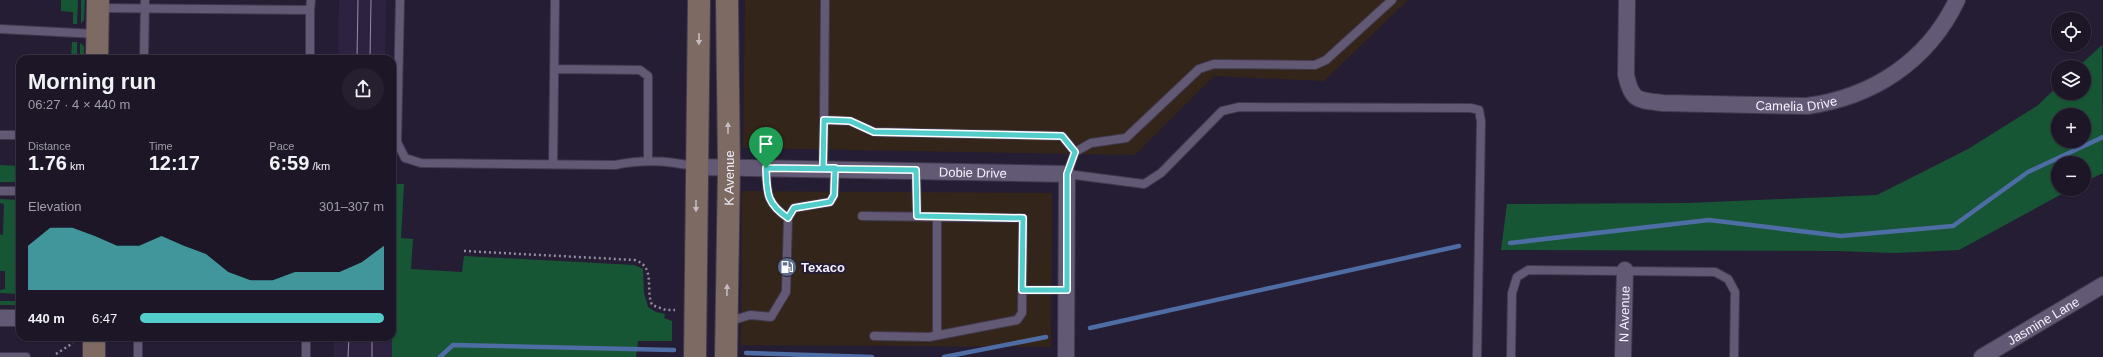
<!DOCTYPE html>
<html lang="en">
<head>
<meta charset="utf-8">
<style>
	body { margin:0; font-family:Arial,sans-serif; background:#251f2f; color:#f1f3f6; height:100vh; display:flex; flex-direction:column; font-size:15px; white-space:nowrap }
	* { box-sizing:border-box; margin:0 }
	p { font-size:13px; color:#a09fa7 }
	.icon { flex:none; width:22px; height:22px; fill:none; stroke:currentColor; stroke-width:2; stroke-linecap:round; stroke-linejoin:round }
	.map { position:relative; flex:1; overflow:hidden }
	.details { position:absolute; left:16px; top:55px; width:380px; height:286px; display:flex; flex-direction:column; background:#1c1627; border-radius:12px; box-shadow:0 1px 3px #0004,0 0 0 1px #3a3544 }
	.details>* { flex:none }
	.controls { position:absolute; left:2051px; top:12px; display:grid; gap:8px }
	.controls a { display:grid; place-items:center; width:40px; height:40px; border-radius:50%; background:#1c1627; box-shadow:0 1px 3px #0004,0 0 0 1px #3a3544; font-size:20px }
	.pin { position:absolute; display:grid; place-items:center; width:34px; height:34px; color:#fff; margin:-41px -17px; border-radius:50% 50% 50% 0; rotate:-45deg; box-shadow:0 0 4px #0007 }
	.pin .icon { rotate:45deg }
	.round { display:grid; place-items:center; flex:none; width:42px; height:42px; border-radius:21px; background:#251f2f }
	.overview { display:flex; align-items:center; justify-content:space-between; height:68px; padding:0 12px }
	h1 { font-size:22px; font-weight:700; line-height:30px }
	.metrics { display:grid; grid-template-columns:repeat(3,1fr); gap:6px; height:68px; padding:4px 12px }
	.metrics div { display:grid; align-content:center }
	.metrics b { font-size:20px; font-weight:700 }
	.metrics small { font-size:11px; font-weight:400 }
	.metrics p { font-size:11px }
	.chart { height:112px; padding:8px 12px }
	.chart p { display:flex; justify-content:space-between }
	.chart svg { width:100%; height:72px; margin-top:4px; fill:#52cdcc; opacity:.7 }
	ul { padding:0 12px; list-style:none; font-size:13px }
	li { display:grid; grid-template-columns:64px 48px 1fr; align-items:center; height:30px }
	li i { height:10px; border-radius:5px; background:#52cdcc }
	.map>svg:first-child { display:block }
</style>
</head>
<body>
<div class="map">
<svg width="2103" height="357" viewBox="0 0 2103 357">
	<rect width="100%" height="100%" fill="#251d34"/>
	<path fill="#34251a" d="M 745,0 L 1408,0 L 1324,81 L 1214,76 L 1135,155 L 743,148 Z
		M 742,191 L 1052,193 L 1051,347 L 741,345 Z"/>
	<path fill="#2d2340" d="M 339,0 L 386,0 L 385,59 L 338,59 Z
		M 334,337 L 392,337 L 392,357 L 334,357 Z"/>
	<path fill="#175635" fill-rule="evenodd" d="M 61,0 L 78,0 L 77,24 L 73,24 L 73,12 L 61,11 Z
		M 81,0 L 85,0 L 84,20 L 81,24 Z
		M 72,42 L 77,42 L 77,59 L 71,59 Z
		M 80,43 L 84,46 L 84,59 L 80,59 Z
		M 2102,45 L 2103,173 L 2084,182 L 2084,163 L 2058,163 L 2058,189 L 2071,189 L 1959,250 L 1896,253 L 1836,251 L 1501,250 L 1507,204 L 1688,203 L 1877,195 L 1968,149 L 2037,106 L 2058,86 L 2058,93 L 2084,93 L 2084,67 L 2078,67 ZM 2058,115 L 2084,115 L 2084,141 L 2058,141 Z
		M 0,165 L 20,166 L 20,182 L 0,182 Z
		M 392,184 L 404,184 L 401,238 L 413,239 L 411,269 L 462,272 L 464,256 L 634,265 L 643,269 L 644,293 L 648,307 L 656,312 L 665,314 L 664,318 L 672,321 L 672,341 L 638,341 L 636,357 L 392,357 Z
		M 0,199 L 20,200 L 20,294 L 0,293 L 0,290 L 5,289 L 5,271 L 0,271 L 0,234 L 3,235 L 4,204 L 0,203 Z
		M 0,301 L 20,301 L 20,305 L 0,305 Z"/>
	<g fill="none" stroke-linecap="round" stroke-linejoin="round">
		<path stroke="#4e6da4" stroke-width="4.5" d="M 1510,243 L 1709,220 L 1841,236 L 1953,226 L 2028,172 L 2103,137
			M 1090,328 L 1459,246
			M 746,353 L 872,357
			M 440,357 L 453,345 L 674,350
			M 944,357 L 1046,337"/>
		<defs>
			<path id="lane" d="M 400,0 L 397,142 L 405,158 L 421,163 L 615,165 C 643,159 668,160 696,167
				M 825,0 L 824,120 L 850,121 L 874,132 L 1062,136 L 1075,152
				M 1392,0 L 1326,60 L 1315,65 L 1214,64 L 1199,69 L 1126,138 L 1091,143 L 1075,152 L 1067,174 L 1144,184 L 1161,173 L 1222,111 L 1239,107 L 1471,108 L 1479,110 L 1481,121 L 1477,357
				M 98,8 L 310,10 L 310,59
				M 310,10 L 311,0
				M 0,29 L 97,34
				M 144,59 L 145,0
				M 554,69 L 640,70 L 648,76 L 648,160
				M 0,135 L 20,135
				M 553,164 L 555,0
				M 766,168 C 767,193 766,203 788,218
				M 823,168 L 824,120
				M 916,171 L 917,216
				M 0,191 L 20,191
				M 862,216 L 1023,218 L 1022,313 L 1017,320 L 929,337 L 874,336
				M 937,217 L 937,335
				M 1022,290 L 1067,290
				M 727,322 L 750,315 L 771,317 L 786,292 L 788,218 L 794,208 L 830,202 L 834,195 L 835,168
				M 0,357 L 26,357
				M 138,357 L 138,337
				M 306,357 L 306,337
				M 1511,357 L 1512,293 L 1517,277 L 1528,270 L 1715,272 L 1728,279 L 1735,292 L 1734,357"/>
			<g id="street">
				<path id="s1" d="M 1627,0 L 1626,75 C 1632,102 1638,100 1663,103 L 1807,106 C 1873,97 1928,61 1957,0"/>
				<path id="s2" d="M 696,167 L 1067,174 L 1066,357"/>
				<path d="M 0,318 L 20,318"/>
				<path id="s3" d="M 1623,357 L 1625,270"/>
				<path id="s4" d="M 1982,357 L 2103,285"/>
			</g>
			<g id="secondary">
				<path d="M 97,59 L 98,0"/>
				<path d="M 94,357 L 94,337"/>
				<path d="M 695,357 L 699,0"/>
				<path id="s5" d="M 726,357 L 729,167 L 727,0"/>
			</g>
		</defs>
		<use href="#lane" stroke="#41394d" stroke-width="10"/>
		<use href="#street" stroke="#41394d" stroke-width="18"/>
		<use href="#secondary" stroke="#41394d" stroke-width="24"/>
		<path stroke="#928c9e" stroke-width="2.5" stroke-dasharray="2 3" stroke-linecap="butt" d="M 464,251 L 635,260 C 656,267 645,288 652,305 L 666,310 L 675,310
			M 56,354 L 73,343"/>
		<use href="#lane" stroke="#625975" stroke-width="8"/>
		<use href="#street" stroke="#625975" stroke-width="16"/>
		<use href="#secondary" stroke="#7d6a63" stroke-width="22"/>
		<path stroke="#9690a1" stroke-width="1" d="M 357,59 L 358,0
			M 370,59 L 371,0
			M 348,357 L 349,337
			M 372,357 L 372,337"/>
	</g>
	<defs><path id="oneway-solid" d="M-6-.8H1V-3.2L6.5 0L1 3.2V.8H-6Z"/></defs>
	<g fill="#c4babf">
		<use href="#oneway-solid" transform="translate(699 39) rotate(91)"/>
		<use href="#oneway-solid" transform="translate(728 128) rotate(-90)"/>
		<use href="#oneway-solid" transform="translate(696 206) rotate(90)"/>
		<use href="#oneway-solid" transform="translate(727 290) rotate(-89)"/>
	</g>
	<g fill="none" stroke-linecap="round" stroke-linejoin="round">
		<defs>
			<path id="route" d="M 766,168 L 916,170 L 917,216 L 1023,218 L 1022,290 L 1067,290 L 1067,174 L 1075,152 L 1062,136 L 874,132 L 850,121 L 824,120 L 823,168 L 835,168 L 834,195 L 830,202 L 794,208 L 788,218 C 766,203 767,193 766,168"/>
		</defs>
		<use href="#route" stroke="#fff" stroke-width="8"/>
		<use href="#route" stroke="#52cdcc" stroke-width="5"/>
	</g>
	<defs>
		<symbol id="fuel-disc" viewBox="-11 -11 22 22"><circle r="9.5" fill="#5c6f8a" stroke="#251d34"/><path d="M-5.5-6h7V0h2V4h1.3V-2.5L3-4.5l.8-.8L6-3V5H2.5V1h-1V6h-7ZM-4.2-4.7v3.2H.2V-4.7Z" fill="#fff"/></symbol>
	</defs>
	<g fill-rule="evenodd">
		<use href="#fuel-disc" x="776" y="256" width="22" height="22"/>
	</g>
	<g text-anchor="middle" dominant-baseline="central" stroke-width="4" stroke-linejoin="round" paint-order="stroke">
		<g font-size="13" fill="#f4f0fd" stroke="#251d34">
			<text stroke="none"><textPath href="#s1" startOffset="261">Camelia Drive</textPath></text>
			<text stroke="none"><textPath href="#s2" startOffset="277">Dobie Drive</textPath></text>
			<text stroke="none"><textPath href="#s5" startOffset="179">K Avenue</textPath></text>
			<text stroke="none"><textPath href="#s3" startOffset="43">N Avenue</textPath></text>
			<text stroke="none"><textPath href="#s4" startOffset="71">Jasmine Lane</textPath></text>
		</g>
		<g font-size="13" font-weight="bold" fill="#f4f0fd" stroke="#251d34" text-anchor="start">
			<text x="801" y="267">Texaco</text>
		</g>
	</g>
</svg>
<div class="controls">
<a><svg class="icon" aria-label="locate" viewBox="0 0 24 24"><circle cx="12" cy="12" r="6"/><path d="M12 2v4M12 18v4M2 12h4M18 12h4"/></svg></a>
<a><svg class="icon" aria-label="layers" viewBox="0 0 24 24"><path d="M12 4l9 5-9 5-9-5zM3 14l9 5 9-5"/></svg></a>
<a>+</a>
<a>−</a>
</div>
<div class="pin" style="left:766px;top:168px;background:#1e9e55"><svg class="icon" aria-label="arrive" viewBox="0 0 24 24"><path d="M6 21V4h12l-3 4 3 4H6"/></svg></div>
<section class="details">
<div class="overview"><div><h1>Morning run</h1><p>06:27 · 4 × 440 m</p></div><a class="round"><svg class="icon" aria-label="share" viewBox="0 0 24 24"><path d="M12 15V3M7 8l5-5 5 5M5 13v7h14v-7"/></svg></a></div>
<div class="metrics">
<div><p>Distance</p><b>1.76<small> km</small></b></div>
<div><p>Time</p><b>12:17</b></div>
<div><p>Pace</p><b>6:59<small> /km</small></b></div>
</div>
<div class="chart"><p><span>Elevation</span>301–307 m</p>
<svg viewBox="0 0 160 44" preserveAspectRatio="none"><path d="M0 44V17L10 6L20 6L30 11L40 17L50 17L60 11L70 17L80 22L90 33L100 38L110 38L120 33L130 33L140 33L150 27L160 17V44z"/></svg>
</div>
<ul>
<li><b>440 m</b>6:47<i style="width:100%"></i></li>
</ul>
</section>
</div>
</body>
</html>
